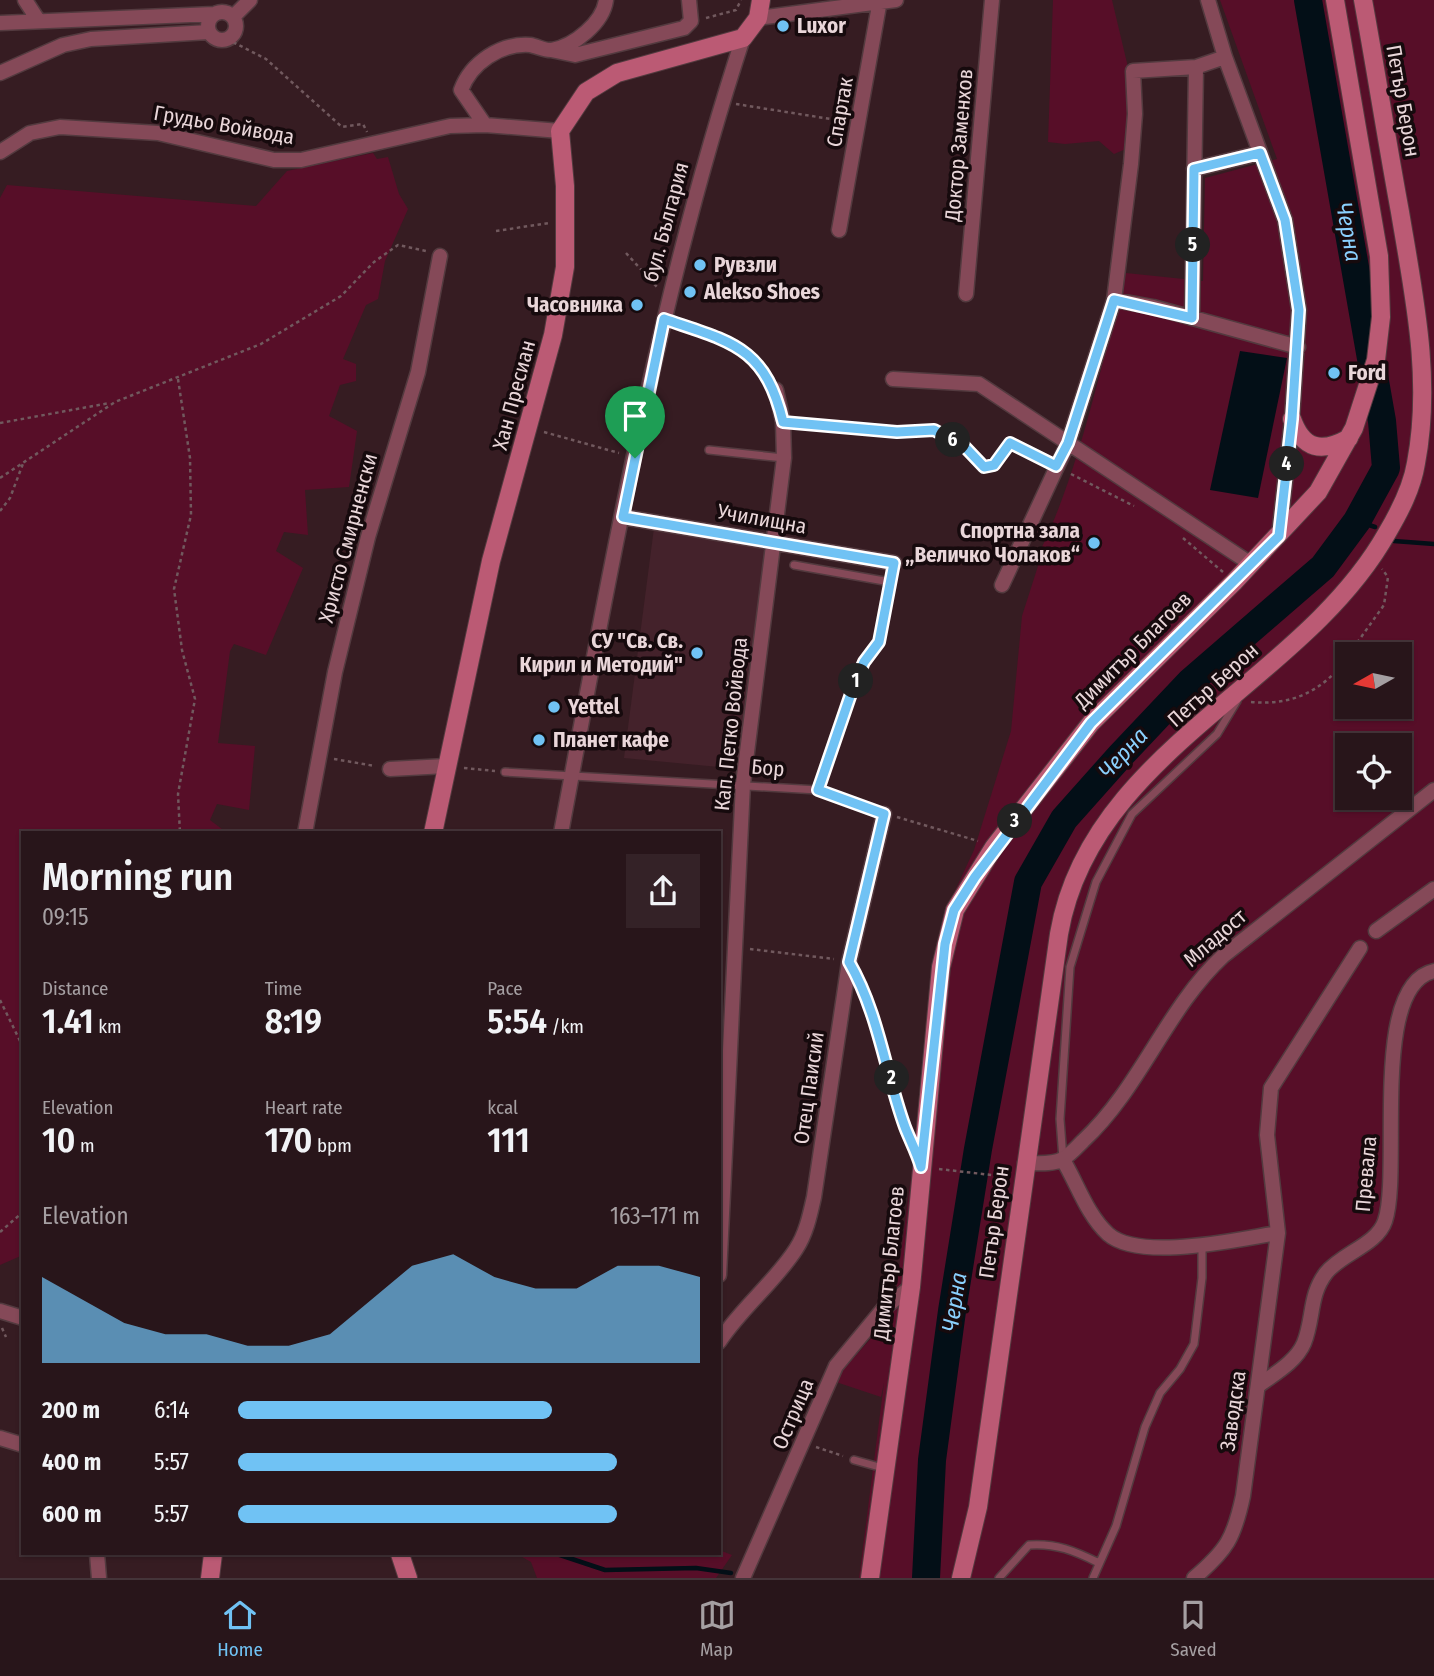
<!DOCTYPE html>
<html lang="en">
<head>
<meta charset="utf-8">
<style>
	body { margin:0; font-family:"Fira Sans Condensed",sans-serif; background:#342227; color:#f1f3f6; height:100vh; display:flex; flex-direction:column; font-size:26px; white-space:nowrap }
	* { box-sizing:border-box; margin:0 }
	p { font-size:23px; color:#a59fa2 }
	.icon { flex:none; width:38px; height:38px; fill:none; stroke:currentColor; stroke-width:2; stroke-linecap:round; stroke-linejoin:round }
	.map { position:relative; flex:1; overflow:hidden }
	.details { position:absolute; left:21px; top:831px; width:700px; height:724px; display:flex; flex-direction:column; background:#28151a; border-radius:0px; box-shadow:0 2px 5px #0004,0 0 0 2px #443439 }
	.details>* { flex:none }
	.needle { width:46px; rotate:261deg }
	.fabs { position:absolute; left:1335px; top:642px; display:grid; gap:14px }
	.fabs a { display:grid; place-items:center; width:77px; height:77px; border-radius:0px; background:#28151a; box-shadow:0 2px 5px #0004,0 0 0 2px #443439; font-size:35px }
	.pin { position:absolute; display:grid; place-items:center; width:60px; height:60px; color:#fff; margin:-72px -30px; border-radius:50% 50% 50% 0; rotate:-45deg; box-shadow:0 0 7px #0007 }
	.pin .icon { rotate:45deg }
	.km { position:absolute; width:35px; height:35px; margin:-18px; border-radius:50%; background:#222; color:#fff; font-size:19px; line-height:35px; text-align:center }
	.round { display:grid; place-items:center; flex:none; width:74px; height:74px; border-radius:0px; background:#342227 }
	.summary { display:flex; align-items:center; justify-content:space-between; height:119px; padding:0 21px }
	h1 { font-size:38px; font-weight:600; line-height:52px }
	.stats { display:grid; grid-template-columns:repeat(3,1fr); gap:10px; height:119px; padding:7px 21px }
	.stats div { display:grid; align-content:center }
	.stats b { font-size:35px; font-weight:600 }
	.stats small { font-size:19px; font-weight:400 }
	.stats p { font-size:19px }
	.chart { height:196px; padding:14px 21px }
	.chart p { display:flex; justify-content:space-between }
	.chart svg { width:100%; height:126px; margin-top:7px; fill:#70c2f4; opacity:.7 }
	ul { padding:0 21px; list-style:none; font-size:23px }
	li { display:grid; grid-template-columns:112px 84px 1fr; align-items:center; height:52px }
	li i { height:18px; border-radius:9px; background:#70c2f4 }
	.menu { display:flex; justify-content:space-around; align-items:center; height:98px; border-top:2px solid #443439; background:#28151a; font-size:19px; color:#a59fa2 }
	.menu a { display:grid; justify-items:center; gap:4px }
	.menu .on { color:#70c2f4 }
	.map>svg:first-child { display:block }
</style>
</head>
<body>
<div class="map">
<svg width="1434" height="1578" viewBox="0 0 1434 1578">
	<rect width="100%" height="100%" fill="#361c22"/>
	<path fill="#44222b" d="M 654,528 L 768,547 L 740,769 L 624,758 Z"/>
	<path fill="#570e28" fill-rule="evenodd" d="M 1053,0 L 1112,0 L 1132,84 L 1133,146 L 1114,154 L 1099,141 L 1065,144 L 1048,142 Z
		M 1220,0 L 1434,0 L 1434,1578 L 859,1578 L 884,1383 L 881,1397 L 833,1381 L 873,1336 L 892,1322 L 946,910 L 974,850 L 1011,731 L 1022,616 L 1038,566 L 1034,563 C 1078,480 1101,364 1126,273 L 1203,281 L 1205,178 L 1277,159 ZM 1348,654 L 1400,654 L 1400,707 L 1348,707 ZM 1348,746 L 1400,746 L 1400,798 L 1348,798 Z
		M 373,153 L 377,159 L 388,157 L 399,194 L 408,209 L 385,261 L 378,299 L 366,305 L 343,359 L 356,364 L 356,381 L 340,385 L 329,416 L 357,431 L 349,487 L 305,490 L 308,535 L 284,532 L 276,551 L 303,568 L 266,655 L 234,644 L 230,651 L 218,743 L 255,746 L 249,810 L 217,804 L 210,820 L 227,833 L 23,833 L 23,1255 L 0,1265 L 0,198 L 7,185 L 256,206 L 287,171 Z
		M 719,1550 L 732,1555 L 716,1578 L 537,1578 L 531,1562 L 517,1554 L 719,1554 Z"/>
	<path fill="#030f17" d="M 1240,351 L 1287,358 L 1258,498 L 1210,490 Z"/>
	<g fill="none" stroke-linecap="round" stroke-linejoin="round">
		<path stroke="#030f17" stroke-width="4.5" d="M 1357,521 L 1375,527
			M 1394,541 L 1434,544
			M 557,1554 L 605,1570 L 696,1568 L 731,1573"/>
		<path stroke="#030f17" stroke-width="28" d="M 926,1578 L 932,1460 L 952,1311 L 978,1149 L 1028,882 L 1064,819 L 1121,755 L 1190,682 L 1323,567 L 1357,521 L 1386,468 L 1382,421 L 1308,0"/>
		<defs>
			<path id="lane" d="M 709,450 L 784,458
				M 794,565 L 890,582
				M 505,772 L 818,790 L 864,662 L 879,642 L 894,563
				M 1063,1159 L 1060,1119 L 1070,967 L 1096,882 L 1132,814 L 1217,734 L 1237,701
				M 854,1460 L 883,1468
				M 999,1578 L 1029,1545 C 1056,1543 1075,1551 1099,1563
				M 1093,1578 L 1116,1526 L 1145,1427 L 1160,1393 L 1180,1369 L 1194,1344 L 1202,1278 L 1202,1245"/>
			<path id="street" d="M 25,0 L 38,20
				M 1208,0 L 1225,57 L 1285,220 L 1299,310 L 1292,419 L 1279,536
				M208 26a14 14 0 1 1 28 0a14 14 0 1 1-28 0Z
				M 233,17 L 250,0
				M 758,18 L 896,0
				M 0,23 L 214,14
				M 551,50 L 575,55 L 684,28 L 691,21 L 689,0
				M 0,73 L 63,45 L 91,39 L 209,32
				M 560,131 L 485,125 L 461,90 C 471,63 500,43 530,45 C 537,46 545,51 552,50 C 574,46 603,23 606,0
				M 0,152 L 30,133 L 60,127 L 158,133 L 274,160 L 301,160 L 450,126 L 485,125
				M 1194,169 L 1260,153
				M 839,230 L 880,0
				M 966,294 L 992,0
				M 1114,300 L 1153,307 L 1298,347
				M 1192,318 L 1196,67
				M 893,379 L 979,384 L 1251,564
				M 623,517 L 894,563
				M 1002,585 L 1068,443 L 1114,300 L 1131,164 L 1135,114 L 1133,71 L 1196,67 L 1225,57
				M 390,769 L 446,766
				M 305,833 L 335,672 L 368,537 L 418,372 L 440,256
				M 561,833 C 611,566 658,297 743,38
				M 1376,931 L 1434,889
				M 1063,1160 C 1077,1183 1087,1215 1108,1234 C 1140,1262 1239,1239 1278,1233
				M 1025,1163 C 1037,1163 1052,1165 1063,1159 C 1070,1155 1077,1147 1083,1141 C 1141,1087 1166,1009 1223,956 L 1434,790
				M 719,1275 L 743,784 L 784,458 L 783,422 L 776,390
				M 0,1311 L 23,1318
				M 719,1342 C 741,1308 775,1282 796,1249 C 806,1234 810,1215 814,1197 L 849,962 L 884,814
				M 1258,1386 C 1274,1374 1296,1362 1304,1343 C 1314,1318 1309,1295 1326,1273 C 1342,1253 1377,1245 1385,1221 C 1402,1171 1369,985 1434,971
				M 0,1438 L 23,1445
				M 97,1554 L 99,1578
				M 743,1578 L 836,1366 L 884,1308 L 911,1287
				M 1194,1578 C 1227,1550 1234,1538 1243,1496 L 1278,1233 L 1267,1135 L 1271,1088 L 1360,948"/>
			<path id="secondary" d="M 1292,419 C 1303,450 1322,453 1349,438
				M 433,833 L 491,561 L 553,335 L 565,267 L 565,186 L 560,131 L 586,92 L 617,73 L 743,38 L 758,18 L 761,0
				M 400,1554 L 408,1578
				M 210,1578 L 213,1554
				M 870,1578 L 911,1287 L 941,967 L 955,910 L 994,847 L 1091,723 L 1234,582 L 1318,492 L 1354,428 L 1376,360 L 1381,317 L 1379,256 L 1335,0
				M 961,1578 L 978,1507 L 1059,934 C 1090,751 1302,684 1387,533 C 1400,511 1412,488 1416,463 C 1432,379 1414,296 1400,212 C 1387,142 1376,71 1363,0"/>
		</defs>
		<use href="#lane" stroke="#533a3f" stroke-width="10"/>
		<use href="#street" stroke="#533a3f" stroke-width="17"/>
		<use href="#secondary" stroke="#533a3f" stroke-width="20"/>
		<path stroke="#71595e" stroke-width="2.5" stroke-dasharray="3.5 3.5" stroke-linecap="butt" d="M 706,18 L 736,10 L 741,0
			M 227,39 L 266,59 L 342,127 L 363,124 L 367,132
			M 736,104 L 843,121
			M 496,231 L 549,223
			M 626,253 L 657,287
			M 678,324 L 744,349 L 767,379
			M 178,379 L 190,458 L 191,515 L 174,589 L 182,650 L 195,699 L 178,794 L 180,833
			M 0,423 L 110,403
			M 797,423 L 897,432 L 934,430 L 964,446 L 984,467 L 990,468 L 1011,443 L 1043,459
			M 544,432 L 619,453
			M 1071,474 L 1134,506
			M 0,478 L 115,402 L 261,344 L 341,296 L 374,262 L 398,245 L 426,251
			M 0,511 L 10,498 L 24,461
			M 1183,538 L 1223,572
			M 1349,654 L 1384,605 L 1388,577 L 1382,569
			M 1251,702 C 1292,706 1323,691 1348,657
			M 334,759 L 375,766
			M 464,768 L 495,771
			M 828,794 L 871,809
			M 897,817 L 978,841
			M 750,949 L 834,959
			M 860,982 L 879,1031 L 908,1132
			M 0,1000 L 23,1047
			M 939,1169 L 1009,1177
			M 0,1232 L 23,1212
			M 2,1328 L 6,1337
			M 816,1447 L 843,1456"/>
		<use href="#lane" stroke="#854958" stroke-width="7"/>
		<use href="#street" stroke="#854958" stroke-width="14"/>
		<use href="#secondary" stroke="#bb5a74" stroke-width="18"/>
	</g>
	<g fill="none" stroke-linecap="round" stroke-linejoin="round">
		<defs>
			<path id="route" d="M 1260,153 L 1285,220 L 1299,310 L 1292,419 L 1279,536 L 1091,723 L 975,877 L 954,910 L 945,944 L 921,1167 C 917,1153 910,1140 905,1127 C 885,1072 879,1014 849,962 L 884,814 L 818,790 L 854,685 L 864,662 L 879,642 L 894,563 L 623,517 L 664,319 C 731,342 765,346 783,422 L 897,432 L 934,430 L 964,446 L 984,467 L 994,465 L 1010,443 L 1056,466 L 1068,443 L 1114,300 L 1192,318 L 1194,169 Z"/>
		</defs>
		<use href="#route" stroke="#fff" stroke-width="14"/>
		<use href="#route" stroke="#70c2f4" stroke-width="9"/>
	</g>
	<g fill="#70c2f4" stroke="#160a0d" stroke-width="2.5">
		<circle cx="783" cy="26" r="7"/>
		<circle cx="700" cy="265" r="7"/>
		<circle cx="690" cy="292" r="7"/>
		<circle cx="637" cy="305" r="7"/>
		<circle cx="1334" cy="373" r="7"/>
		<circle cx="1094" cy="543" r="7"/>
		<circle cx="697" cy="653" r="7"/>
		<circle cx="554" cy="707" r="7"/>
		<circle cx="539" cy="740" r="7"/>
	</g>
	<g text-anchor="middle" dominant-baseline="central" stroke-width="7" stroke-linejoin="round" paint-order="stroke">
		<g font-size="21" font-weight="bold" fill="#e9d6d9" stroke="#160a0d" text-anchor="start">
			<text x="797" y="26">Luxor</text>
			<text x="714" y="265">Рувзли</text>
			<text x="704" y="292">Alekso Shoes</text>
			<text x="623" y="305" text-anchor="end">Часовника</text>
			<text x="1348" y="373">Ford</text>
			<text x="1080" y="531" text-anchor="end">Спортна зала<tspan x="1080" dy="24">„Величко Чолаков“</tspan></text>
			<text x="683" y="641" text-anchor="end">СУ "Св. Св.<tspan x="683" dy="24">Кирил и Методий"</tspan></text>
			<text x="568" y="707">Yettel</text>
			<text x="553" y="740">Планет кафе</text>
		</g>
		<g font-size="21" fill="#e9d6d9" stroke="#160a0d">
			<text transform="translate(1403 101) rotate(80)">Петър Берон</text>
			<text transform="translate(840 112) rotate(-80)">Спартак</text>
			<text transform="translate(224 125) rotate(10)">Грудьо Войвода</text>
			<text transform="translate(959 145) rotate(-85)">Доктор Заменхов</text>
			<text transform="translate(666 222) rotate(-75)">бул. България</text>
			<text transform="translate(514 395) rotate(-75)">Хан Пресиан</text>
			<text transform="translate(762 519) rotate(10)">Училищна</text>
			<text transform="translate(348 538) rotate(-75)">Христо Смирненски</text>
			<text transform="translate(1133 650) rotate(-45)">Димитър Благоев</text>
			<text transform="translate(1213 685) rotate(-42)">Петър Берон</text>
			<text transform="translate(731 724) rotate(-84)">Кап. Петко Войвода</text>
			<text transform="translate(768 768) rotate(5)">Бор</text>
			<text transform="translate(1215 938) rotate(-41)">Младост</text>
			<text transform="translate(809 1088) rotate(-82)">Отец Паисий</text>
			<text transform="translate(1366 1174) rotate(-85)">Превала</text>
			<text transform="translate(994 1222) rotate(-82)">Петър Берон</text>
			<text transform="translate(889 1263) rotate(-84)">Димитър Благоев</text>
			<text transform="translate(1233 1411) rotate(-82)">Заводска</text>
			<text transform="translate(793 1414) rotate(-67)">Острица</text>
		</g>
		<g font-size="23" font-style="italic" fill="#8ad0fd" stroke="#160a0d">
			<text transform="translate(1349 232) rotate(80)">Черна</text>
			<text transform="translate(1123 753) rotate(-47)">Черна</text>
			<text transform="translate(954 1302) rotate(-81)">Черна</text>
		</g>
	</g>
</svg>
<div class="fabs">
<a><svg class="needle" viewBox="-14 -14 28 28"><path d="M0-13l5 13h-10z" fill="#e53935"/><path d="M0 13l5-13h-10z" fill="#a59fa2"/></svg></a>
<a><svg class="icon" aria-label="locate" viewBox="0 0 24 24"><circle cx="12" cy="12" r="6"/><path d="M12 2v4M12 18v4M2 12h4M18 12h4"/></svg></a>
</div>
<div class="pin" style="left:635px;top:458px;background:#1e9e55"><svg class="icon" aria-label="arrive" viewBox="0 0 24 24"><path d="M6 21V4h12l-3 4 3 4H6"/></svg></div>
<b class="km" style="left:856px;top:681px">1</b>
<b class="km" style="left:892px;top:1078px">2</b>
<b class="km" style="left:1015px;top:821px">3</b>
<b class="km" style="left:1287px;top:464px">4</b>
<b class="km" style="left:1193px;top:245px">5</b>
<b class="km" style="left:953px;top:440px">6</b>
<section class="details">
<div class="summary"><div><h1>Morning run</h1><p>09:15</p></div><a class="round"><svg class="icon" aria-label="share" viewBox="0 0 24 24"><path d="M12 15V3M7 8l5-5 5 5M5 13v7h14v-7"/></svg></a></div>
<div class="stats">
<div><p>Distance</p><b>1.41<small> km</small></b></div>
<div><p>Time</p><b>8:19</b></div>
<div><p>Pace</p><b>5:54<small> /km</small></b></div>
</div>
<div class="stats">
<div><p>Elevation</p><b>10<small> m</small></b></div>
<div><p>Heart rate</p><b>170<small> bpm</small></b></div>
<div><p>kcal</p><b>111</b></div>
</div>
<div class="chart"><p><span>Elevation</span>163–171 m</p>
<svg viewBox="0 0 160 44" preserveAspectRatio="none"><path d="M0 44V14L10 22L20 30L30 34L40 34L50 38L60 38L70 34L80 22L90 10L100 6L110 14L120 18L130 18L140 10L150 10L160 14V44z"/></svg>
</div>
<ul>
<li><b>200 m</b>6:14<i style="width:68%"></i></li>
<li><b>400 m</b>5:57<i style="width:82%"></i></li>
<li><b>600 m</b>5:57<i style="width:82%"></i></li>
</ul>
</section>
</div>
<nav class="menu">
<a class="on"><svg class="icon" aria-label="home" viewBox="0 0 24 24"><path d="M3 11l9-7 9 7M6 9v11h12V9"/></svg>Home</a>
<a><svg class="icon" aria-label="map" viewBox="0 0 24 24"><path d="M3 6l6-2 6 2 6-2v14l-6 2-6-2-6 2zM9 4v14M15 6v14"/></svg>Map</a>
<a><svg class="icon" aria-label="saved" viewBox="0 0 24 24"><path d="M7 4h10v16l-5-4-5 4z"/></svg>Saved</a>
</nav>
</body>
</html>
